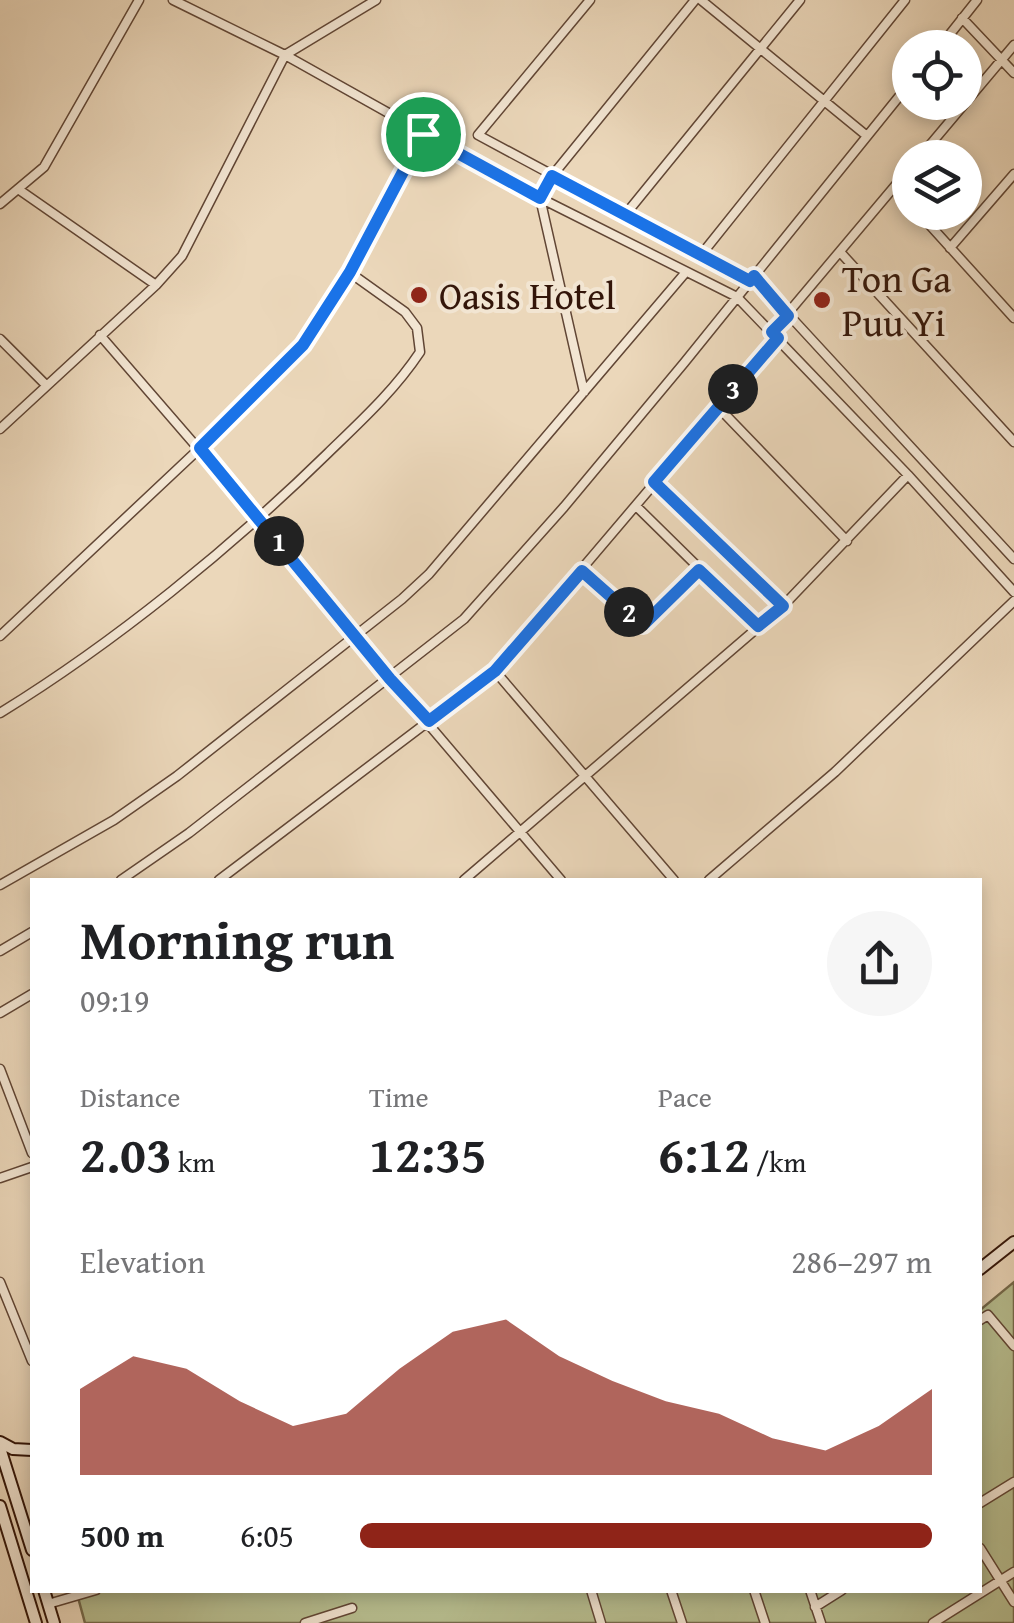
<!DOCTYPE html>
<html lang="en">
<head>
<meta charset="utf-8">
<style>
	body { margin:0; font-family:"Gentium Book Plus",serif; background:#f6f6f6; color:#202124; height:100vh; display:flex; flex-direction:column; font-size:38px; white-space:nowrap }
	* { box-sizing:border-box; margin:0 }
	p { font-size:32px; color:#757577 }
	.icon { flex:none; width:55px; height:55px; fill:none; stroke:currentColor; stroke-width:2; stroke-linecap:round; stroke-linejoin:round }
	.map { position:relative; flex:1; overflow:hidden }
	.panel { position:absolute; left:30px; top:878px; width:952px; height:715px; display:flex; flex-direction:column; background:#fff; border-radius:0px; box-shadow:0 5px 15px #0003 }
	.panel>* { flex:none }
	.tools { position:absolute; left:892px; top:30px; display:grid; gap:20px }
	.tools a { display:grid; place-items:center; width:90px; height:90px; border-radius:50%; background:#fff; box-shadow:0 5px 15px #0003; font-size:50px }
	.pin { position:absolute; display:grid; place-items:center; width:85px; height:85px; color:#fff; margin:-42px; border:5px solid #fff; border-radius:50%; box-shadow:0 2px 10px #0007 }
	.km { position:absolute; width:50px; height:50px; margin:-25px; border-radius:50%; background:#222; color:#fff; font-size:28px; line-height:50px; text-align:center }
	.round { display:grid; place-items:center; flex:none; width:105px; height:105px; border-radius:52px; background:#f6f6f6 }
	.overview { display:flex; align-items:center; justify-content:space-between; height:170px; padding:0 50px }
	h1 { font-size:55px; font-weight:700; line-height:75px }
	.figures { display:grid; grid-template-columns:repeat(3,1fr); gap:15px; height:170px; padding:10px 50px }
	.figures div { display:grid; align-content:center }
	.figures b { font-size:50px; font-weight:700 }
	.figures small { font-size:28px; font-weight:400 }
	.figures p { font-size:28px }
	.chart { height:280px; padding:20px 50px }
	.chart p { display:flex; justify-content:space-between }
	.chart svg { width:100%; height:180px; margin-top:10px; fill:#8f2418; opacity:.7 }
	ul { padding:0 50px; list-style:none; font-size:32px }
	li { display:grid; grid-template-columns:160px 120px 1fr; align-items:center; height:75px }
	li i { height:25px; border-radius:12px; background:#8f2418 }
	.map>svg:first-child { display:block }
</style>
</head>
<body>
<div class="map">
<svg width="1014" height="1623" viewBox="0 0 1014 1623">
	<rect width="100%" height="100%" fill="#ebd7ba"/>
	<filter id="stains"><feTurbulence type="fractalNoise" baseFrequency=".002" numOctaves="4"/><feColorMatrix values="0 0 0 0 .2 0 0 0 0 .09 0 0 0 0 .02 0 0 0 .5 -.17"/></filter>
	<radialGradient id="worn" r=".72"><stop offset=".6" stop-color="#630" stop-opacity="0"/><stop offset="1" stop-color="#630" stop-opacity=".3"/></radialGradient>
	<path fill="#b7be90" stroke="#756a4c" stroke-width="2.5" d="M 1014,1282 L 1014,1623 L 85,1623 L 76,1590 L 980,1590 L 980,1310 Z"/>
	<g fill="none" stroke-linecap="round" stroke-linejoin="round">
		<defs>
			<path id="street" d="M 173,0 L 285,55 L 540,198 L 737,297 L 908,475 L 1014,592
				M 590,0 L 478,135 L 750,281
				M 701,0 L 867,136
				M 962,18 L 1014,73
				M 939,48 L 977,0
				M 919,158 L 1014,45
				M 895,187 L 910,204
				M 18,189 L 156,285
				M 0,204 L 44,167 L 139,0
				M 918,212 L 1014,318
				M 625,215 L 800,0
				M 950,248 L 1014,174
				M 841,253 L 1014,442
				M 701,255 L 905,0
				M 753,276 L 1014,559
				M 772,332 L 910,168
				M 100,335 L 260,520 L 390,679 L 561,880
				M 0,339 L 45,384
				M 584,392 L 540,198 L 552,176 L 695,0
				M 718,407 L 847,541
				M 0,429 L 156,285 L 182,256 L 285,55 L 376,0
				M 654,482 L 783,606
				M 636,506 L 758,626
				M 582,571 L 643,625 L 699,570
				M 0,636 L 200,448 L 303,345 L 349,272 L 423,134
				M 495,671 L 674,880
				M 0,713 C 114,643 232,547 328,453 C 361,421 394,391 420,352 L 417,328 L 405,312 L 349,272
				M 121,880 L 189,833 L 464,619 L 564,507 L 684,363 L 910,83
				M 219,880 L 495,671 L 778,338
				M 464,880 L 783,606 L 908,475
				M 709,880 L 835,772 L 1014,601
				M 0,885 L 114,820 L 177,776 L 402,599 L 429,574 L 686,272
				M 0,951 L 32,932
				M 0,1013 L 32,994
				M 0,1069 L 32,1153
				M 0,1178 L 32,1167
				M 0,1282 L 32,1361
				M 980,1320 L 988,1315 L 1014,1346
				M 980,1503 L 1014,1482
				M 980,1548 L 1014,1602
				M 591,1590 L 601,1623
				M 671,1590 L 682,1623
				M 754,1590 L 765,1623
				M 810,1590 L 821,1623
				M 48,1604 L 96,1590
				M 815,1607 L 842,1590
				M 305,1623 L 352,1608
				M 933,1623 L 1014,1572"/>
			<path id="secondary" d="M 980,1269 L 1014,1242
				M 0,1442 L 13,1449 L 32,1450
				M 0,1448 L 32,1550
				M 0,1506 L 36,1623
				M 44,1590 L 54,1623"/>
		</defs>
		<use href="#street" stroke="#614635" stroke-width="11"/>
		<use href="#secondary" stroke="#331509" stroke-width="14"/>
		<use href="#street" stroke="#f2e5d2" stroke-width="8"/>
		<use href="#secondary" stroke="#f2e5d2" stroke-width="10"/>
	</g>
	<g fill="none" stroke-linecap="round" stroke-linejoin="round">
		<defs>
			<path id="route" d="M 423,134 L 540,198 L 552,176 L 750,281 L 754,276 L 788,316 L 772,332 L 778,338 L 654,482 L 783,606 L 758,626 L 699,570 L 643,625 L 582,571 L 495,671 L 429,721 L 390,679 L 200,448 L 303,345 L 350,272 Z"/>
		</defs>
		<use href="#route" stroke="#fff" stroke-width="20"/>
		<use href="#route" stroke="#1a73e8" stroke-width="12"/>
	</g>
	<g fill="#8f2418" stroke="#f2e5d2" stroke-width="4">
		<circle cx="419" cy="295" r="10"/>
		<circle cx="822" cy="300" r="10"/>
	</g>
	<g text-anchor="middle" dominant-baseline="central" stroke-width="8" stroke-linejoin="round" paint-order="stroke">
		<g font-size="38" fill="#331509" stroke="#f2e5d2" text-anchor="start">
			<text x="842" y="278">Ton Ga<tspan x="842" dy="44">Puu Yi</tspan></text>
			<text x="439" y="295">Oasis Hotel</text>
		</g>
	</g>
	<rect width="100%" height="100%" filter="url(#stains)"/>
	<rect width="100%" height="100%" fill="url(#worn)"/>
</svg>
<div class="tools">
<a><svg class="icon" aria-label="locate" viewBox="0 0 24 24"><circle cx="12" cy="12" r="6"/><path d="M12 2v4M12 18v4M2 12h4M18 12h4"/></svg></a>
<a><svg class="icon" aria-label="layers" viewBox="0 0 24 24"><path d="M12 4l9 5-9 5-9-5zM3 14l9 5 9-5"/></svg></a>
</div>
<div class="pin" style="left:423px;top:134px;background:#1e9e55"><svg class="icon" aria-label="arrive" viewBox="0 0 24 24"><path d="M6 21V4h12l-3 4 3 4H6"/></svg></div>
<b class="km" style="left:279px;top:541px">1</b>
<b class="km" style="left:629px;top:612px">2</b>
<b class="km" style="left:733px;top:389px">3</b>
<section class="panel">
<div class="overview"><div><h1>Morning run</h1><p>09:19</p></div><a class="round"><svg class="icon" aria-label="share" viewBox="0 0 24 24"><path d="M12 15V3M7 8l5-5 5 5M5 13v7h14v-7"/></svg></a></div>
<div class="figures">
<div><p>Distance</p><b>2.03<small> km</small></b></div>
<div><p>Time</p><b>12:35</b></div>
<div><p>Pace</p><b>6:12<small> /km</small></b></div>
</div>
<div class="chart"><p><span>Elevation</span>286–297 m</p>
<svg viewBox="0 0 160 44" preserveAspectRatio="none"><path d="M0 44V23L10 15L20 18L30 26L40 32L50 29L60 18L70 9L80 6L90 15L100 21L110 26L120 29L130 35L140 38L150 32L160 23V44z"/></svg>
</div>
<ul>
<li><b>500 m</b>6:05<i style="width:100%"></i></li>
</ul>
</section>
</div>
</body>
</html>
